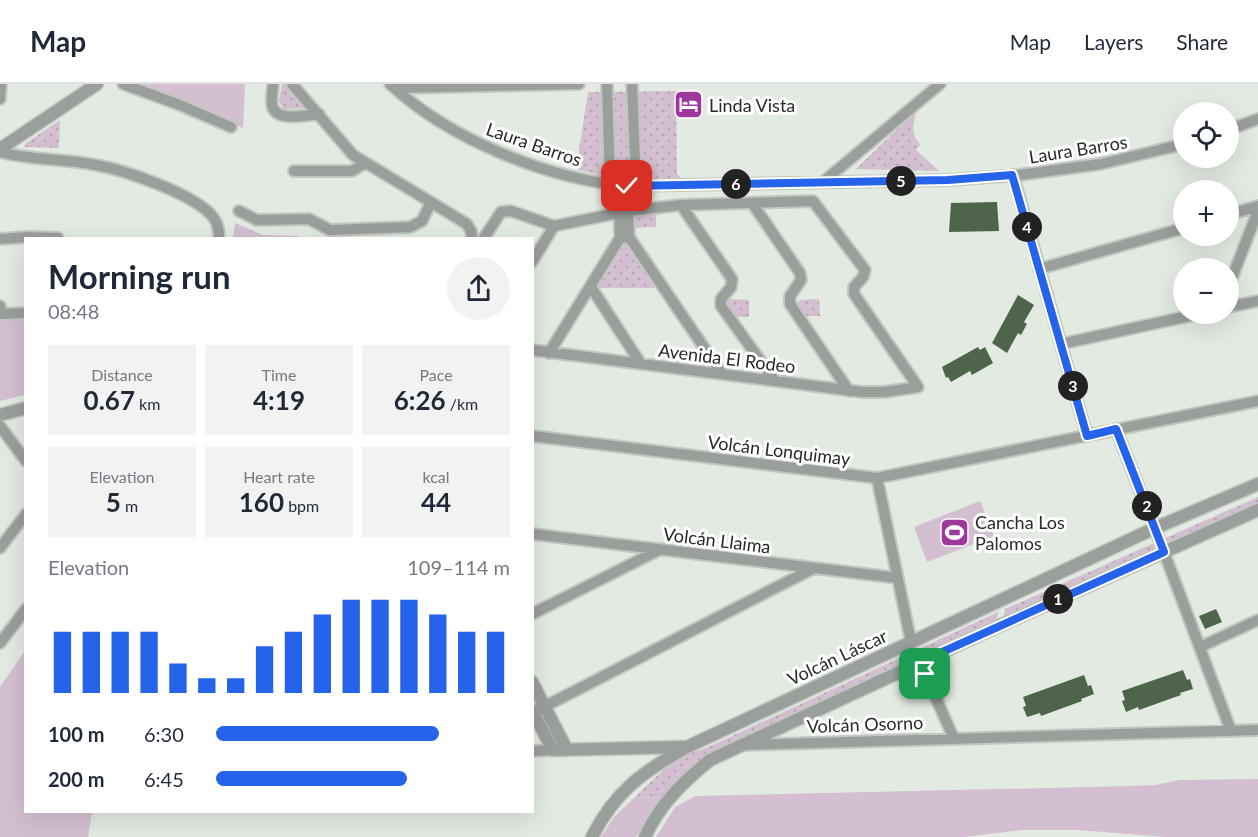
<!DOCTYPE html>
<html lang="en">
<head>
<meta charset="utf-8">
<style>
	body { margin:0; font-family:Lato,sans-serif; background:#f2f2f3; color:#1f2937; height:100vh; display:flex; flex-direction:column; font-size:22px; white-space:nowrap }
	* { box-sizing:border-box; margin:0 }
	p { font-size:20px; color:#747a83 }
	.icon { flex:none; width:33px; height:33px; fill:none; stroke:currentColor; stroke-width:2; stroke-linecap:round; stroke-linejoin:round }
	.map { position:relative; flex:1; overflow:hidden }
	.details { position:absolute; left:24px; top:153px; width:510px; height:576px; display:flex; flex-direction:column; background:#fff; border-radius:0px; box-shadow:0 6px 24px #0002 }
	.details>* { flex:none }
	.buttons { position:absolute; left:1173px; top:18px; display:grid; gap:12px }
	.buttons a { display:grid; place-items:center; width:66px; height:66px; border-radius:50%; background:#fff; box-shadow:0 6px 24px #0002; font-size:30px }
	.pin { position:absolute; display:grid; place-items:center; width:51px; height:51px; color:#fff; margin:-26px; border-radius:12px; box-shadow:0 3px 9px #0006 }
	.km { position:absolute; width:30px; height:30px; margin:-15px; border-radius:50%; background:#222; color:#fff; font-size:16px; line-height:30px; text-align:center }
	.round { display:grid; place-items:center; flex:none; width:63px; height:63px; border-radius:32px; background:#f2f2f3 }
	.head { display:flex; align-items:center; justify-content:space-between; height:102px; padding:0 24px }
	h1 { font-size:33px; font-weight:700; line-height:45px }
	.figures { display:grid; grid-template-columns:repeat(3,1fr); gap:9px; height:102px; padding:6px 24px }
	.figures div { display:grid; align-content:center; border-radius:0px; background:#f2f2f3; text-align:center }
	.figures b { font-size:26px; font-weight:700 }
	.figures small { font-size:16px; font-weight:400 }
	.figures p { font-size:16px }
	.chart { height:168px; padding:12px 24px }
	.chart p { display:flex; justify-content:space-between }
	.chart svg { width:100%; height:108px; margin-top:6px; stroke:#2563eb; stroke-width:6 }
	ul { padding:0 24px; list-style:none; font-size:20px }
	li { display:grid; grid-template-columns:96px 72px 1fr; align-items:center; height:45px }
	li i { height:15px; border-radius:8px; background:#2563eb }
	header { display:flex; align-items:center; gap:36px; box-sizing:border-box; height:84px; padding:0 30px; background:#fff; border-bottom:2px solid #e0e1e3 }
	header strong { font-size:28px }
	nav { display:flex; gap:33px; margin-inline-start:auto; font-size:21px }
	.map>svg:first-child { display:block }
</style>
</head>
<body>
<header>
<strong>Map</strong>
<nav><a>Map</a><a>Layers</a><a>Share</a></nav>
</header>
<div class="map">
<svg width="1258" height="753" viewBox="0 0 1258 753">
	<defs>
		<pattern id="grass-dots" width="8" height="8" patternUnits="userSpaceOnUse" patternTransform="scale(1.5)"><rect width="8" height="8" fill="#d3bfd1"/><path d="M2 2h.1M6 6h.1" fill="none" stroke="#b5a4b3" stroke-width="1.8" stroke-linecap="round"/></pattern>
	</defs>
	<rect width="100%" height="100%" fill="#e2eae1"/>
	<path fill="url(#grass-dots)" d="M 282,0 L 286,0 L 305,24 L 284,25 L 279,18 Z
		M 680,7 L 676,12 L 677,89 L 682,96 C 642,102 615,95 576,85 L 588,8 Z
		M 917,26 C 913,39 910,50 920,60 L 916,66 L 939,87 L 856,85 Z
		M 60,36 L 59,64 L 24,63 L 25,60 Z
		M 656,128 L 656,143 L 633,144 L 632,129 Z
		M 623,157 L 627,158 L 655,204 L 599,204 L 596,201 Z
		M 728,215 L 749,216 L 749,233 L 735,233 L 724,217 Z
		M 819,215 L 820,232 L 805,232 L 796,219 L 800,216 Z
		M 1258,413 L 1258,419 L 1004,533 L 1005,525 Z
		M 998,528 L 997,536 L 712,668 L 683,691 L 663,713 L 634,714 C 656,693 676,671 706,664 Z"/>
	<path fill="#d3bfd1" d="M 133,0 L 245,0 L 243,44 L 183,18 Z
		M 235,139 L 263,151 L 299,152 L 299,154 L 233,154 Z
		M 0,233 L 25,233 L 25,311 L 0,317 Z
		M 980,417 L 994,452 L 927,478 L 914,443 Z
		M 25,567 L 26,728 L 92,728 L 88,753 L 0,753 L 0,603 Z
		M 1258,695 L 1258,753 L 1166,753 L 1078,746 L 1022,746 L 963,753 L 656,753 L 675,723 L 695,712 L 1131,702 L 1155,701 L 1180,696 Z
		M 663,713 L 636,753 L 601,753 L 614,733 L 634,714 Z"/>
	<path fill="#4e654b" d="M 997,118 L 999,147 L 949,148 L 951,119 Z
		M 1018,211 L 1034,221 L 1024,238 L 1027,240 L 1021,251 L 1018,249 L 1007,269 L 992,259 Z
		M 978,263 L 980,266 L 985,263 L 993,279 L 972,291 L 970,287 L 951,298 L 948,293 L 946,294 L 942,283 Z
		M 1216,525 L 1222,538 L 1205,545 L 1199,532 Z
		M 1183,586 L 1187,596 L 1190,595 L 1193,605 L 1180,609 L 1181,611 L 1139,626 L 1138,623 L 1126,628 L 1122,617 L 1125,616 L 1122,607 Z
		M 1084,591 L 1088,602 L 1091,601 L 1094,610 L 1081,615 L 1082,617 L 1041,632 L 1040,629 L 1027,633 L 1023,623 L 1026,622 L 1023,613 Z"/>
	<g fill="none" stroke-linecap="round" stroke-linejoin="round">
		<defs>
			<path id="minor" d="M 123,0 L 180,21 L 231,43
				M 273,0 C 273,7 270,18 273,24 C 279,38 307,31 319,30
				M 292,0 L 353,71 L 467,140 L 471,147 L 472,154
				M 390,0 C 449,55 547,95 627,102 L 948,96 L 1019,91 L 1101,80 L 1184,60
				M 607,0 L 610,101
				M 632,0 L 636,102
				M 395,4 L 579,0
				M 0,15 L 1,0
				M 1228,46 L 1258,35
				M 0,68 C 31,76 64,75 96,81 C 124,86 195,110 213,133 C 218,139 219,147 219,154
				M 294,87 L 352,87 L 365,79
				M 1013,91 L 1087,352
				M 823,98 L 940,0
				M 619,102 L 620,154
				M 627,102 L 629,153
				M 752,119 L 800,189 L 801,196 L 790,212 L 790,220 L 849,307
				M 681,121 L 732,195 L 731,203 L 721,215 L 721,222 L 775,297
				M 239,127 L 257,136 L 309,135 L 330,146 L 410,143 L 422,137 L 431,118
				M 1228,131 L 1258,122
				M 629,153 L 722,290
				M 484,154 L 501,128 L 511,127 L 554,142 L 628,127 L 681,121 L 813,117 L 865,186 L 863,193 L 854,203 L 854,210 L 918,303 L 884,308 L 862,308 L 532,266
				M 0,155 L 27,153 L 58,154
				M 532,178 L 554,142
				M 1039,185 L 1184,144
				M 591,203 L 641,280
				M 1228,204 L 1258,127
				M 0,222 L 1,230 L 26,229
				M 1228,223 L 1258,217
				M 1061,260 L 1198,230
				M 549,269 L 620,154 L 629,153
				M 0,342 L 26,377
				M 1116,345 L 1164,468 L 1231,647
				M 532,352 L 877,394 L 1258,317
				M 877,394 L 911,558
				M 532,450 L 898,494
				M 0,464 L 26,430
				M 532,530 L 659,466
				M 0,559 L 26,525
				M 1200,563 L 1258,536
				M 920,578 L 954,655
				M 534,628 L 814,484
				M 742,661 L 1258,646
				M 532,667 L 553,666"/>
			<path id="tertiary" d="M 0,65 L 97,0
				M 0,331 L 26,324
				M 532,598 L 567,666
				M 532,626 L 553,666 L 683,663
				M 592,753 C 615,707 644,687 687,663 L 1155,444 L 1258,400
				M 645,753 C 659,721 683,698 710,676 L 1001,541 L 1258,426"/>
		</defs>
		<use href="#minor" stroke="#c1c8c0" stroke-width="14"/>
		<use href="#tertiary" stroke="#c1c8c0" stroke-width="15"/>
		<use href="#minor" stroke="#9b9f9b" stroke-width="10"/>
		<use href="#tertiary" stroke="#9b9f9b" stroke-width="12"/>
	</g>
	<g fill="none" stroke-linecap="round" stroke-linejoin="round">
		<defs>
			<path id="route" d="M 627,102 L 948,96 L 1012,91 L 1087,352 L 1116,345 L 1164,468 L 920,578 L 925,590"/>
		</defs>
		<use href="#route" stroke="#fff" stroke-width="12"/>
		<use href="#route" stroke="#2563eb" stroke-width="8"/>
	</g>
	<defs>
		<symbol id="hotel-square" viewBox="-11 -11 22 22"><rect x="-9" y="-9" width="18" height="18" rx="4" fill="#9f389c" stroke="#fff"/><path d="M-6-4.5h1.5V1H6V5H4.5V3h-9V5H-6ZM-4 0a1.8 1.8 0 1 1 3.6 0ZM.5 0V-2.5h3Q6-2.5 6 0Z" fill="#fff"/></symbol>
		<symbol id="stadium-square" viewBox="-11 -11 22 22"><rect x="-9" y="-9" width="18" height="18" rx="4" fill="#9f389c" stroke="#fff"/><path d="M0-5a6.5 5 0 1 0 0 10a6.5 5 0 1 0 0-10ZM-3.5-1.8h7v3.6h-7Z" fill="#fff"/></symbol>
	</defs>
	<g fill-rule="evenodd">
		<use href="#hotel-square" x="672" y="4" width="33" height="33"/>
		<use href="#stadium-square" x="938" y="432" width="33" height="33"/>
	</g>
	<g text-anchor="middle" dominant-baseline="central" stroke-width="6" stroke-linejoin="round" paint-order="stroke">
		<g font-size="18" fill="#282b28" stroke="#fff" text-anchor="start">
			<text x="709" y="21">Linda Vista</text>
			<text x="975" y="438">Cancha Los<tspan x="975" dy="21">Palomos</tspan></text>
		</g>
		<g font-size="18" fill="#282b28" stroke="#fff">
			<text transform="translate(534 60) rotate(19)">Laura Barros</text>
			<text transform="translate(1078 65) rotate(-9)">Laura Barros</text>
			<text transform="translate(727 274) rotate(7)">Avenida El Rodeo</text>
			<text transform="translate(779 366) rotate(7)">Volcán Lonquimay</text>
			<text transform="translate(717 456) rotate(7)">Volcán Llaima</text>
			<text transform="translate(837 573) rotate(-25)">Volcán Láscar</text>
			<text transform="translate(865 640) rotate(-2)">Volcán Osorno</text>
		</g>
	</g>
</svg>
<div class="buttons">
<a><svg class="icon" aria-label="locate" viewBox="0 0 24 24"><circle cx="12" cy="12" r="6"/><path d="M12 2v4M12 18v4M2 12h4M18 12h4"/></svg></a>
<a>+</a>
<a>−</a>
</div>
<div class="pin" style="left:925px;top:590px;background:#1e9e55"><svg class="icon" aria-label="arrive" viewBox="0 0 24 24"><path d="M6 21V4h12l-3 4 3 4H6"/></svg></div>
<div class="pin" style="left:627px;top:102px;background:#d93025"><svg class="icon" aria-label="check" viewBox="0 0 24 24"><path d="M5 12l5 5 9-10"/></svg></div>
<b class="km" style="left:1058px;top:515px">1</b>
<b class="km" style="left:1147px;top:422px">2</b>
<b class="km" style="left:1073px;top:302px">3</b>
<b class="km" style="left:1027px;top:143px">4</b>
<b class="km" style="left:901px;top:97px">5</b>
<b class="km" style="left:736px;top:100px">6</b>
<section class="details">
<div class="head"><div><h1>Morning run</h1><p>08:48</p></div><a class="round"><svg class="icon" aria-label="share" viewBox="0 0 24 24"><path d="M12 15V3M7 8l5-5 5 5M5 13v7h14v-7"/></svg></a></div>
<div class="figures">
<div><p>Distance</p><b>0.67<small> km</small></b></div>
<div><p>Time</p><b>4:19</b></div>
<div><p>Pace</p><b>6:26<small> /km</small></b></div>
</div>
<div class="figures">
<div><p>Elevation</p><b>5<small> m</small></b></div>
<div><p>Heart rate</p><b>160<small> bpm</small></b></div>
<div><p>kcal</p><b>44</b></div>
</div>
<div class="chart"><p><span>Elevation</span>109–114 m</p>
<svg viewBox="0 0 160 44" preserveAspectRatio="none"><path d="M5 44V19M15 44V19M25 44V19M35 44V19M45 44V32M55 44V38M65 44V38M75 44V25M85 44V19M95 44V12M105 44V6M115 44V6M125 44V6M135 44V12M145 44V19M155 44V19"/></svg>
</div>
<ul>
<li><b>100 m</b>6:30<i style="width:76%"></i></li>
<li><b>200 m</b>6:45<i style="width:65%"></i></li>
</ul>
</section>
</div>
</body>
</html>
